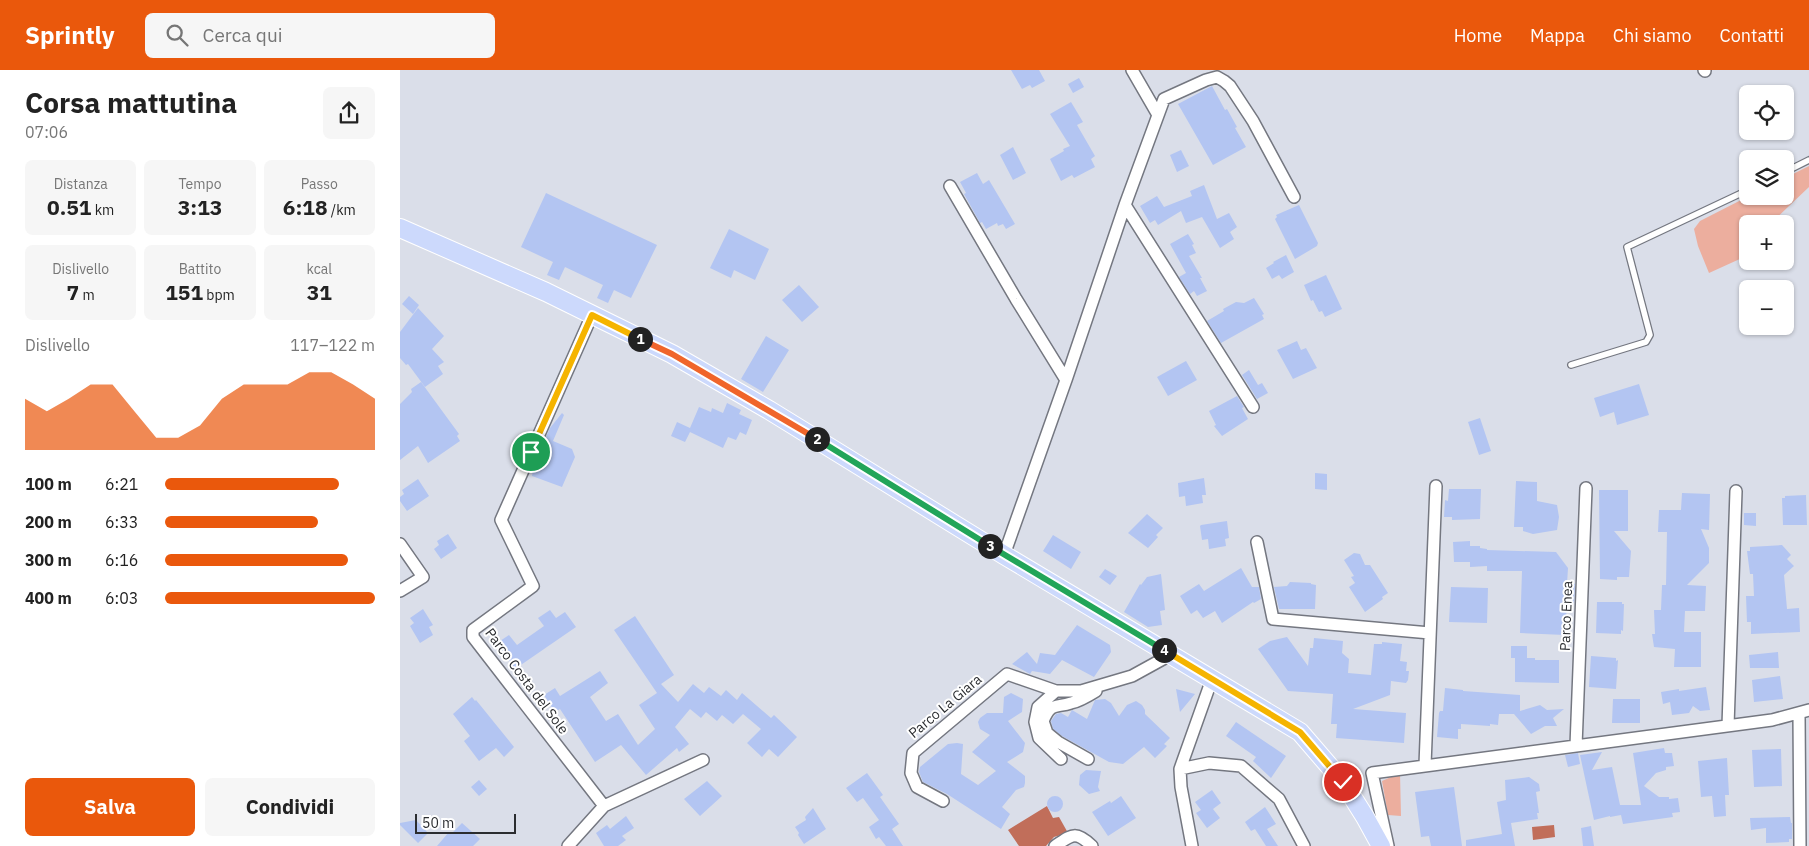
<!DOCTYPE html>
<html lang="it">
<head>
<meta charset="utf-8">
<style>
	body { margin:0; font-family:"IBM Plex Sans",sans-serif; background:#f6f6f6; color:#222; height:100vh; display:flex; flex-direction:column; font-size:19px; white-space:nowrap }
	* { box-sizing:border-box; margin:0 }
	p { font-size:16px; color:#767676 }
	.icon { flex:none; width:28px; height:28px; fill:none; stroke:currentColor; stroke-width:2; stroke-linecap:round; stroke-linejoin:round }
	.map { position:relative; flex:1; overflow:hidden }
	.details { display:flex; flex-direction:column; background:#fff; width:400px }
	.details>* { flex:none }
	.fabs { position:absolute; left:1339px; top:15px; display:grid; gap:10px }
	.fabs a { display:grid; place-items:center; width:55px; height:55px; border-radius:8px; background:#fff; box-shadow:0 1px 4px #0004; font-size:25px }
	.scale { position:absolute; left:15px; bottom:12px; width:101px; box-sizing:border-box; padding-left:5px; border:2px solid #2b2d30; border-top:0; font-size:14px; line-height:18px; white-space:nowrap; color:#2b2d30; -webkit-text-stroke:4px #fff; paint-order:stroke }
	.pin { position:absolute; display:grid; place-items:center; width:42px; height:42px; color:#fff; margin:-21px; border:2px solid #fff; border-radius:50%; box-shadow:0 1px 5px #0007 }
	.km { position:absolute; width:25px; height:25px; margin:-12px; border-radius:50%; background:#222; color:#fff; font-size:14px; line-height:25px; text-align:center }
	.round { display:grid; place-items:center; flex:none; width:52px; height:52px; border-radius:8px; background:#f6f6f6 }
	.headline { display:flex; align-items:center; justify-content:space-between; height:85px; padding:0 25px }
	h1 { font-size:28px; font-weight:700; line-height:38px }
	.stats { display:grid; grid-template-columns:repeat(3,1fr); gap:8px; height:85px; padding:5px 25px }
	.stats div { display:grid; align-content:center; border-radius:8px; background:#f6f6f6; text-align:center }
	.stats b { font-size:21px; font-weight:700 }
	.stats small { font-size:14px; font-weight:400 }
	.stats p { font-size:14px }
	.chart { height:140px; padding:10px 25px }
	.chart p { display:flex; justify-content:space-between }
	.chart svg { width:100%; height:90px; margin-top:5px; fill:#ea580c; opacity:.7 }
	.primary-button { display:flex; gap:10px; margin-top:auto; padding:10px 25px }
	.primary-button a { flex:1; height:58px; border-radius:8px; background:#ea580c; color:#fff; font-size:20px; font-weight:700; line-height:58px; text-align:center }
	.primary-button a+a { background:#f6f6f6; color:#222 }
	ul { padding:0 25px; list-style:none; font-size:16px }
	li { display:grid; grid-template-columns:80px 60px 1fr; align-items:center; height:38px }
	li i { height:12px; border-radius:6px; background:#ea580c }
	header { display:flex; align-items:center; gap:30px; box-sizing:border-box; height:70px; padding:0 25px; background:#ea580c; color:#fff }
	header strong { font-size:24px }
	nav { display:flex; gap:28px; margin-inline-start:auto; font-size:18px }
	.search { width:350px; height:45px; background:#f6f6f6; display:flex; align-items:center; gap:12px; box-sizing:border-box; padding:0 18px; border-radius:8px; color:#767676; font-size:19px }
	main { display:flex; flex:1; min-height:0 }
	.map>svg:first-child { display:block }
</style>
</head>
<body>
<header>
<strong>Sprintly</strong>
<div class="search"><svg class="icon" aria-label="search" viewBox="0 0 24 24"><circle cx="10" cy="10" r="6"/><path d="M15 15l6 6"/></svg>Cerca qui</div>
<nav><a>Home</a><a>Mappa</a><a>Chi siamo</a><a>Contatti</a></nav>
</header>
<main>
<section class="details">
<div class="headline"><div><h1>Corsa mattutina</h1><p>07:06</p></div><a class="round"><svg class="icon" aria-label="share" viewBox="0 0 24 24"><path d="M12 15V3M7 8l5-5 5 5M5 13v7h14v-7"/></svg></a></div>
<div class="stats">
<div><p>Distanza</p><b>0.51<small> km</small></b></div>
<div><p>Tempo</p><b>3:13</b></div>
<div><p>Passo</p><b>6:18<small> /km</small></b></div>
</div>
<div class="stats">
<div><p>Dislivello</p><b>7<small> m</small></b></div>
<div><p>Battito</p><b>151<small> bpm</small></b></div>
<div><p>kcal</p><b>31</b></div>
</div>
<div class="chart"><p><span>Dislivello</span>117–122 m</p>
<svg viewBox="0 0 160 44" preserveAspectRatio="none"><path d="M0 44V19L10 25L20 19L30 12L40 12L50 25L60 38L70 38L80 32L90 19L100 12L110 12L120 12L130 6L140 6L150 12L160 19V44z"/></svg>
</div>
<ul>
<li><b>100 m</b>6:21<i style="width:83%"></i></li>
<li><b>200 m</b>6:33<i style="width:73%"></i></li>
<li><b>300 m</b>6:16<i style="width:87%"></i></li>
<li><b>400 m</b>6:03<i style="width:100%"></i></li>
</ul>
<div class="primary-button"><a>Salva</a><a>Condividi</a></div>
</section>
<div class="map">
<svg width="1409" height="776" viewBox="0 0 1409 776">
	<rect width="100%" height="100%" fill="#dadee9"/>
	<path fill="#ecae9e" d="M 1409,96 L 1409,117 L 1370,154 L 1348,154 L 1347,181 L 1342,188 L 1309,203 L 1298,176 L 1294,159 L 1300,151 L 1349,126 L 1385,126 L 1385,108 Z
		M 1000,703 L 1001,746 L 988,745 L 982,711 Z"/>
	<path fill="#c16e5a" d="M 647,736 L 653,748 L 659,747 L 668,763 L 654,767 L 646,776 L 619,776 L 608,760 Z
		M 1154,755 L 1155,767 L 1133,770 L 1132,757 Z"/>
	<path fill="#b3c5f2" d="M 611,0 L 639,0 L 645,11 L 632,18 L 630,15 L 622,19 Z
		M 679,8 L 684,17 L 673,23 L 668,14 Z
		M 812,16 L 825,40 L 827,39 L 837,57 L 835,58 L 846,77 L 813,95 L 778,34 Z
		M 671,32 L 683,52 L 677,55 L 695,86 L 691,89 L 695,97 L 674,108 L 672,105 L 661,111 L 650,89 L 664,81 L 663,79 L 670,76 L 650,44 Z
		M 613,77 L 626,103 L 613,110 L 600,85 Z
		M 781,80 L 789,96 L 777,102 L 770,85 Z
		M 577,103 L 583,114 L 589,110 L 615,154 L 606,159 L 603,154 L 598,156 L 597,153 L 586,159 L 582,152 L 580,153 L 564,124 L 566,123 L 560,112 Z
		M 804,115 L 817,149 L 829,143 L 837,157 L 830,162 L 834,169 L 820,178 L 802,147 L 786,153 L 781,141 L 758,155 L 755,150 L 750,153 L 740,136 L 757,126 L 764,137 L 792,126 L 790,121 Z
		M 146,123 L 257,175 L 231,228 L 214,220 L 208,233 L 197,228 L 203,215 L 165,197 L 159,210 L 147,205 L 153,192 L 121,177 Z
		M 899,135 L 918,173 L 917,176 L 895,189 L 875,149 L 877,147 L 876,145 Z
		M 329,159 L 369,179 L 355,210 L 334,200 L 331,208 L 310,198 Z
		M 788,164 L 794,174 L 792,175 L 796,183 L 789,186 L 802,208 L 800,208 L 807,221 L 797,226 L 794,221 L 790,224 L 779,207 L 786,203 L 770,174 Z
		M 886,185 L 894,202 L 882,209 L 879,205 L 872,209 L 866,198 L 874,193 L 873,192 Z
		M 926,205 L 942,239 L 925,247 L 922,241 L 919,242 L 913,230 L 911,231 L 904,215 Z
		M 399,215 L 419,237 L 402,252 L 382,230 Z
		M 9,226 L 19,235 L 13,244 L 2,234 Z
		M 854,228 L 864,244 L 862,245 L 864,249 L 821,273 L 807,251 L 824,241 L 823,239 L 836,232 L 844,233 Z
		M 18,238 L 44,266 L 32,279 L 44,292 L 38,296 L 43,304 L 25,317 L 8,294 L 6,295 L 0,288 L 0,262 Z
		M 366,266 L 389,280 L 363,322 L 341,309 Z
		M 897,271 L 901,280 L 906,278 L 917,298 L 893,309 L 877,280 Z
		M 786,291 L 797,310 L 768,326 L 757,307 Z
		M 849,300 L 858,315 L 862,313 L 868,323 L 857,329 L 842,305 Z
		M 21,312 L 59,364 L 57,366 L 60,371 L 28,393 L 18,376 L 0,390 L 0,334 L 12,322 L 11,319 Z
		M 1239,314 L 1249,345 L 1217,355 L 1214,342 L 1200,347 L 1194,328 Z
		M 837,326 L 844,337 L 842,338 L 848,349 L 822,366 L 814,356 L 816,355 L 809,341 Z
		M 327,333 L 341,340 L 339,344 L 352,350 L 346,365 L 340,362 L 336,370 L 328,367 L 323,378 L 290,362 L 285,372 L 271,366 L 277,352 L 290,358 L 299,337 L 311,342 L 312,338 L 323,343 Z
		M 162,343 L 164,345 L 153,371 L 172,379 L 175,387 L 162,417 L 132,406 L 134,394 L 150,358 Z
		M 1080,348 L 1091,381 L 1079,385 L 1068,352 Z
		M 915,403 L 927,404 L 927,420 L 915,419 Z
		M 804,408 L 806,425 L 802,425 L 803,433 L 786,436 L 785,426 L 779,427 L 778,413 Z
		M 18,409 L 29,426 L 7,441 L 0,431 L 0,427 L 4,424 L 2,420 Z
		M 1116,411 L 1137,412 L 1137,431 L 1157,435 L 1159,447 L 1157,460 L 1133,464 L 1123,461 L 1123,457 L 1114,457 Z
		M 1049,419 L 1081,419 L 1080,449 L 1052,450 L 1052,447 L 1044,447 L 1045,430 L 1048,431 Z
		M 1199,420 L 1228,420 L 1228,461 L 1214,461 L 1231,481 L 1229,507 L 1217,507 L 1217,510 L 1200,509 Z
		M 1282,423 L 1310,424 L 1309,460 L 1301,459 L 1309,478 L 1309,493 L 1287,515 L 1306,516 L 1305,541 L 1285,541 L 1284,562 L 1301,562 L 1301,597 L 1274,597 L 1275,579 L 1254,577 L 1252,564 L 1255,564 L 1254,540 L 1261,540 L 1262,515 L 1266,515 L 1267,462 L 1258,462 L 1259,440 L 1281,440 Z
		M 1406,425 L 1407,455 L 1383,455 L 1382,428 L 1385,428 L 1385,426 Z
		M 1344,443 L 1356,443 L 1356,456 L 1344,455 Z
		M 747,444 L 763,458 L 756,465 L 758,467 L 748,478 L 728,463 Z
		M 827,451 L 829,468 L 825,469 L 826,476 L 809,479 L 808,469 L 802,470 L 800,456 L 801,455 Z
		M 48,464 L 57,478 L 41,489 L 34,479 L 39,475 L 37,471 Z
		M 653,465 L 681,482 L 671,499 L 643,481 Z
		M 1070,471 L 1070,476 L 1080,476 L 1080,478 L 1087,479 L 1087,480 L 1156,482 L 1168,498 L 1167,514 L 1175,514 L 1174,533 L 1167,533 L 1165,565 L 1120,563 L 1122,501 L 1087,501 L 1087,496 L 1070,497 L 1070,492 L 1054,492 L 1053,472 Z
		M 1382,475 L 1391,485 L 1387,489 L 1394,496 L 1384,505 L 1387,539 L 1399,538 L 1400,562 L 1351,564 L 1351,552 L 1347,552 L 1346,526 L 1354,526 L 1353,504 L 1350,504 L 1347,481 L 1350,481 L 1350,477 Z
		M 954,483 L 960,484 L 965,495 L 970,495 L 988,523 L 982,527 L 983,529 L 965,542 L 949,517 L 955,513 L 951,507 L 954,506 L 944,490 Z
		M 841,498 L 852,517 L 859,517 L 861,529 L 854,533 L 853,532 L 822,553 L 815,541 L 803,548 L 797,540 L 791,544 L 780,526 L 799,514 L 804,521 Z
		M 705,499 L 717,506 L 710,515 L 699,507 Z
		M 761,504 L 765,540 L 760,541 L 762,555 L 748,557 L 724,542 L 740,514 L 741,515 L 747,507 Z
		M 890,512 L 911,513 L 911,514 L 916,515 L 915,539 L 879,539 L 874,517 L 887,516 Z
		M 1051,517 L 1088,518 L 1087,553 L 1049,552 Z
		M 1197,532 L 1222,532 L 1222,534 L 1224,534 L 1223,561 L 1221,560 L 1221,564 L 1196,563 Z
		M 23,539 L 33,555 L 29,557 L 33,565 L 20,573 L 10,556 L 14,553 L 10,548 Z
		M 150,540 L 156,548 L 165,542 L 176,557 L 115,599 L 97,573 L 109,565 L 117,575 L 144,556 L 138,548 Z
		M 235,546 L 274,605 L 261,614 L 278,632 L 293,614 L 304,623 L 309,617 L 321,626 L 326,620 L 337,630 L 342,623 L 371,648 L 374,645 L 397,667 L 378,687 L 369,679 L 362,687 L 347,673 L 361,659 L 343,644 L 333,654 L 322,645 L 317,651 L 306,642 L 301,648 L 290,639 L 275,657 L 289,674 L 279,682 L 277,678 L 246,705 L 221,675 L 195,692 L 160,639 L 155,642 L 144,625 L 155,618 L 160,626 L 200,601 L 208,613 L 190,627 L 206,651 L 218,644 L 238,675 L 255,659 L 239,635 L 257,623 L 214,560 Z
		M 677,555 L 710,575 L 711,582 L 694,607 L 662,590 L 650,604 L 632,601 L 630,604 L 612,594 L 627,582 L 637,594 L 640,583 L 655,585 Z
		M 887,567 L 908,596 L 910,578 L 913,578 L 914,568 L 943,571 L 942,583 L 949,589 L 948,603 L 971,605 L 974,574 L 982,574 L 982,572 L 1002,574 L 1000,591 L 1007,592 L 1006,601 L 1009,601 L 1008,610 L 1006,613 L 991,611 L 990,625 L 953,639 L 1006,643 L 1004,673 L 936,668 L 937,654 L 931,654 L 933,624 L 888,621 L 858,579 L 870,571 Z
		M 1111,576 L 1127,576 L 1127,588 L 1135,588 L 1135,590 L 1159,590 L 1159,613 L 1115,612 L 1115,588 L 1111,588 Z
		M 1378,582 L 1379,598 L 1350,598 L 1349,585 Z
		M 1191,586 L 1216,588 L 1216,591 L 1218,590 L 1216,619 L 1189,617 Z
		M 1380,606 L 1383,629 L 1354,632 L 1352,610 Z
		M 1306,617 L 1310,640 L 1300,641 L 1293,636 L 1289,643 L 1272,645 L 1270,632 L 1263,634 L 1261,622 L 1279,619 L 1279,621 Z
		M 1045,618 L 1063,620 L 1063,621 L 1120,625 L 1120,641 L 1140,635 L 1147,640 L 1164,639 L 1153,648 L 1157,656 L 1145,656 L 1131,664 L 1114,644 L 1099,644 L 1098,655 L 1090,654 L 1090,656 L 1061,654 L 1061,659 L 1058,659 L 1058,669 L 1037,667 L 1039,643 L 1040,641 L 1043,641 Z
		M 776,619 L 795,624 L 780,642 Z
		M 611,623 L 623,629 L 622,642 L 608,651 L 625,673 L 623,682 L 607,692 L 625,706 L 625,713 L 624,717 L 616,720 L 602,737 L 610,744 L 601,759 L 547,724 L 523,712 L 519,702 L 520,697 L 548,674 L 557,673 L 563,674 L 561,704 L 578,715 L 596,701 L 572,682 L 590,665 L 580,659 L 578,652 L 580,648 L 587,643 L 603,643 L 604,627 Z
		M 72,627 L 75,631 L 76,630 L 114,677 L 104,687 L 96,678 L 79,691 L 64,671 L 70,666 L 53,644 Z
		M 705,629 L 711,633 L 719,646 L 727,635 L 736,631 L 742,635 L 745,640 L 745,644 L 770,668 L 764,674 L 767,676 L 755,688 L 744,677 L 723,694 L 709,692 L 662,666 L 653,659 L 651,651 L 656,644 L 661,643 L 668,647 L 672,640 L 687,649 L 695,630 Z
		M 1213,629 L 1240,629 L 1240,653 L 1212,653 Z
		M 836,652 L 886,686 L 871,708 L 853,691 L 856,687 L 826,666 Z
		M 1264,678 L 1265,683 L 1272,683 L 1274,696 L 1266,697 L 1266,700 L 1256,703 L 1244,716 L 1259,727 L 1269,727 L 1269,729 L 1278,728 L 1280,742 L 1272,743 L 1273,747 L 1223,754 L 1221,745 L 1210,747 L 1210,746 L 1194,750 L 1180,685 L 1202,682 L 1192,700 L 1212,697 L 1220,735 L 1241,735 L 1233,683 Z
		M 1381,679 L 1382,716 L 1354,717 L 1352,680 Z
		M 1178,683 L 1180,694 L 1168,697 L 1165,685 Z
		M 1327,688 L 1329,725 L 1325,725 L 1326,746 L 1314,747 L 1312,726 L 1301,727 L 1298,691 Z
		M 686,700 L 701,701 L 698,717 L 700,721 L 689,724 L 679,715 L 680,705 Z
		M 467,703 L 483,725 L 480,727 L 499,754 L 492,759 L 503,776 L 486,776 L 479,767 L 476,769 L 469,757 L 479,750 L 463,728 L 457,732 L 446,718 Z
		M 1129,707 L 1139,714 L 1140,721 L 1136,722 L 1139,743 L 1137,743 L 1138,749 L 1111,753 L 1115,776 L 1066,776 L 1066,770 L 1102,764 L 1097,732 L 1106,730 L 1105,710 Z
		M 79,710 L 87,719 L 79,726 L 71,717 Z
		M 307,711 L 322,726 L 300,746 L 284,729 Z
		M 1054,717 L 1062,776 L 1031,776 L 1029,766 L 1021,767 L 1015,722 Z
		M 812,720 L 821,733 L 813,739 L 820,748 L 807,758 L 796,743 L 801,740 L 795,732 Z
		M 721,726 L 736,748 L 708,766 L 692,742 L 710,731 L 711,733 Z
		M647 734a8 8 0 1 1 16 0a8 8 0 1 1-16 0Z
		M 865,737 L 876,754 L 867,759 L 878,776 L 866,776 L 855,759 L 851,761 L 845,752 Z
		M 413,738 L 426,759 L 404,774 L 398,765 L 399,763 L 395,757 L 406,750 L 405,747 Z
		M 226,746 L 234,758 L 222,766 L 226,770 L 218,776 L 204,776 L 196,763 L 207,755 L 210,759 Z
		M 1390,747 L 1391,753 L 1392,753 L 1392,769 L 1389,769 L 1389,772 L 1366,773 L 1366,758 L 1351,760 L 1350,748 Z
		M 16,750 L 28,763 L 18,773 L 0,755 L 0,753 Z
		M 62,753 L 80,769 L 73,776 L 37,776 L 49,762 L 53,762 Z
		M 1191,756 L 1194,776 L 1183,776 L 1181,758 Z"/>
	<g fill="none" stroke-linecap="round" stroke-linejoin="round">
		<defs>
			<path id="service" d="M 1385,102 L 1409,90
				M 1171,295 L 1246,272 L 1250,265 L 1227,177 L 1348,120"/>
			<path id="minor" d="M 732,0 L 758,45
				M 1304,0 L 1305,1
				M 550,116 L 616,229 L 666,310 L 604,485
				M 725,135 L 853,337
				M 192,245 L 101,450 L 133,516 L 73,560 L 73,567 L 204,736
				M 666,310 L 725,135 L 764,29 L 806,10 L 817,7 L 824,11 L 830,16 L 853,51 L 894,127
				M 857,472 L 873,549 L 1030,563
				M 0,474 L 23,507 L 0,521
				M 656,621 L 638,637 L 635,652 L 639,668 L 661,689
				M 1399,644 L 1400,776
				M 1328,656 L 1336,421
				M 1176,676 L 1186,418
				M 688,689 L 658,672 L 647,663 L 643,651 C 651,632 655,638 671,633 C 680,631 688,626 696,621
				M 1025,695 L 1036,416
				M 780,699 L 809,693 L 841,696 L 879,729 L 904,776
				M 543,731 L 517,717 L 511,703 L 513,683 L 607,604 L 656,621 L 681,621 L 732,606 L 772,584
				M 168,776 L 204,736 L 303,690
				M 655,776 C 672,765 675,760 692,776
				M 792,776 L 781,717 L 780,699 L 812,609
				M 988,776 L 972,703 L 1372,650 L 1409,640"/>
			<path id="primary" d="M 0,158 L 146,222 L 272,284 L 369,340 L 604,485 L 900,662 L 943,712 L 965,747 L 981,776"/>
		</defs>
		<use href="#service" stroke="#747780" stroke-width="8"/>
		<use href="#minor" stroke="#747780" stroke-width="14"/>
		<use href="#primary" stroke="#fff" stroke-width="20"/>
		<use href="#service" stroke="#fff" stroke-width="5.5"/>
		<use href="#minor" stroke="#fff" stroke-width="11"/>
		<use href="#primary" stroke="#ccd9fc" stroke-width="18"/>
	</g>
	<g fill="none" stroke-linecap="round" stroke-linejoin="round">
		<defs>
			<path id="split-1" d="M 131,382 L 192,245 L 240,269"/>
			<path id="split-2" d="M 240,269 L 272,284 L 417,369"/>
			<path id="split-3" d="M 417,369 L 590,476"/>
			<path id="split-4" d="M 590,476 L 764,580"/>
			<path id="split-5" d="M 764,580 L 900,662 L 943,712"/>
		</defs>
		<use href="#split-1" stroke="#fff" stroke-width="10"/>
		<use href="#split-2" stroke="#fff" stroke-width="10"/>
		<use href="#split-3" stroke="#fff" stroke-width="10"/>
		<use href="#split-4" stroke="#fff" stroke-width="10"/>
		<use href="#split-5" stroke="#fff" stroke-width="10"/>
		<use href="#split-1" stroke="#f5b400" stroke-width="6"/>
		<use href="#split-2" stroke="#f0652b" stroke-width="6"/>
		<use href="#split-3" stroke="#22a559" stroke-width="6"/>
		<use href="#split-4" stroke="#22a559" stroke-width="6"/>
		<use href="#split-5" stroke="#f5b400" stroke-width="6"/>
	</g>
	<g text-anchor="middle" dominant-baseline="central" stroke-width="4" stroke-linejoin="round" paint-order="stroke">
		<g font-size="14" fill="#2b2d30" stroke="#fff">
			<text transform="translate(1166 546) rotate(-88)">Parco Enea</text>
			<text transform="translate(127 611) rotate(53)">Parco Costa del Sole</text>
			<text transform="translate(545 636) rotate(-40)">Parco La Giara</text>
		</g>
	</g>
</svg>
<div class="fabs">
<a><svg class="icon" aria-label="locate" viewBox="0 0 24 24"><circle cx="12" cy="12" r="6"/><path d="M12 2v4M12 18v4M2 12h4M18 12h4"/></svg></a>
<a><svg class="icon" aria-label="layers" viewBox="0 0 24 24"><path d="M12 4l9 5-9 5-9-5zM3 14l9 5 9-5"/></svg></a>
<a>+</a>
<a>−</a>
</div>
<div class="scale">50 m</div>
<div class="pin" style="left:131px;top:382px;background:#1e9e55"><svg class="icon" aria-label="arrive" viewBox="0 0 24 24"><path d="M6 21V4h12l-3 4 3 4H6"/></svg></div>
<div class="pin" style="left:943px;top:712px;background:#d93025"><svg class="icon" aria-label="check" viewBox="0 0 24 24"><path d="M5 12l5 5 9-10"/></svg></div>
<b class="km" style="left:240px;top:269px">1</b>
<b class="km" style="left:417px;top:369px">2</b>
<b class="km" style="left:590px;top:476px">3</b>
<b class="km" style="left:764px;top:580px">4</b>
</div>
</main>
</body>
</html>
